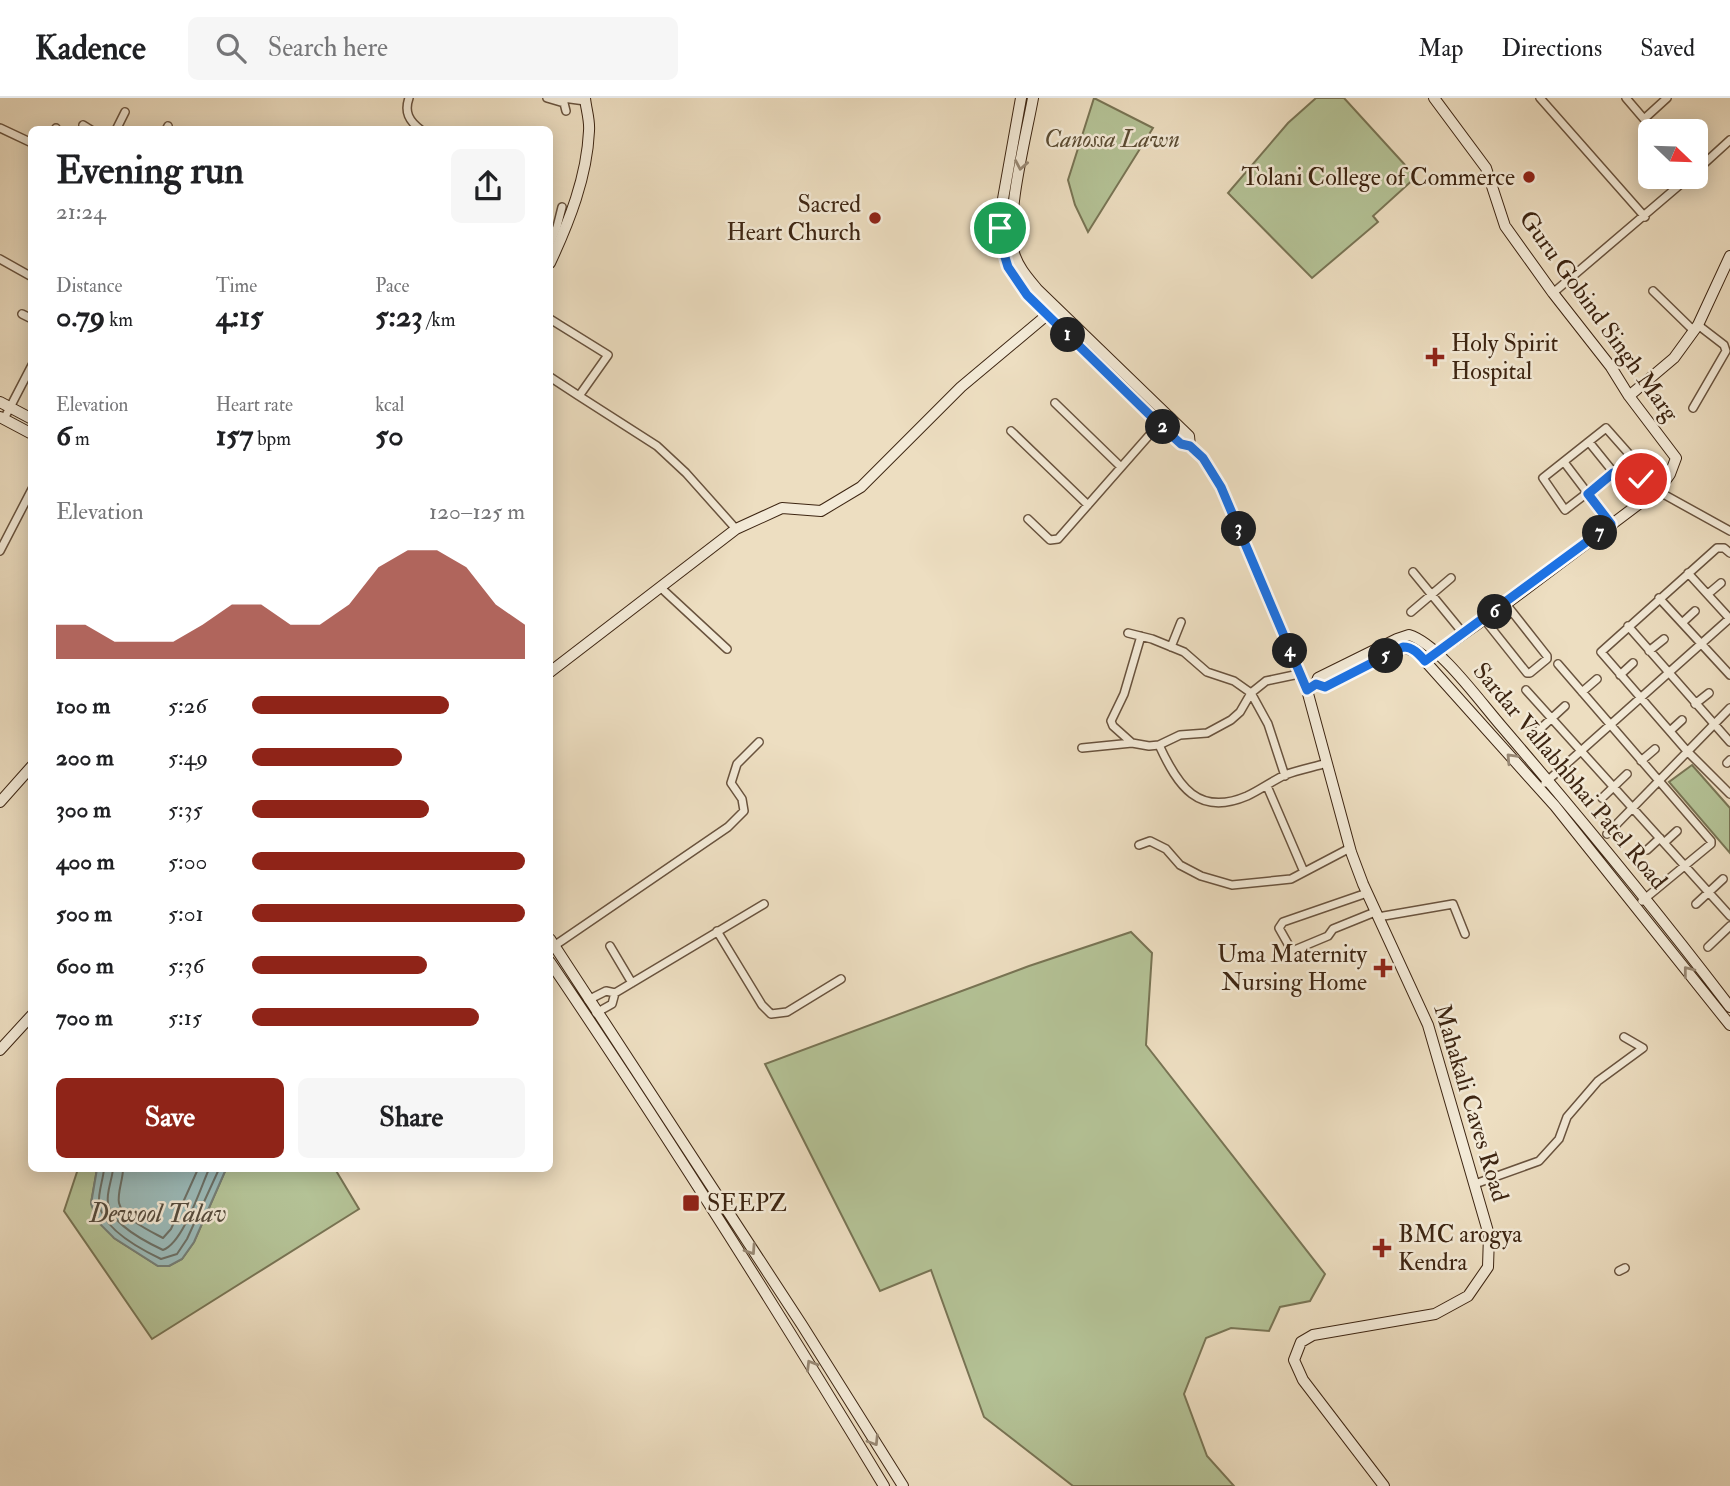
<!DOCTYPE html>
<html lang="en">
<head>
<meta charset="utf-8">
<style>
	body { margin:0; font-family:"IM FELL Double Pica",serif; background:#f6f6f6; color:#202124; height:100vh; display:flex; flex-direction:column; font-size:26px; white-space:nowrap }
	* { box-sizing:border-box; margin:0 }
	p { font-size:23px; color:#757577 }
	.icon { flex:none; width:38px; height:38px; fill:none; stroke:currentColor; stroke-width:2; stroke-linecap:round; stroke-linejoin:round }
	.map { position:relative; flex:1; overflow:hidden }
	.panel { position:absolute; left:28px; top:28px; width:525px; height:1046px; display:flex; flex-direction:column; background:#fff; border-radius:10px; box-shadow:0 4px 18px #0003 }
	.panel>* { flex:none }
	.needle { width:46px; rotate:113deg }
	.tools { position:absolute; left:1638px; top:21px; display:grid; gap:14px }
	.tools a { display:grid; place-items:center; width:70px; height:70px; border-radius:10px; background:#fff; box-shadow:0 4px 18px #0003; font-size:35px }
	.pin { position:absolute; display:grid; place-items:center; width:60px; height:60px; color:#fff; margin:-30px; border:4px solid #fff; border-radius:50%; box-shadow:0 2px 7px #0007 }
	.km { position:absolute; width:35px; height:35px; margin:-18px; border-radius:50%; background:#222; color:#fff; font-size:19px; line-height:35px; text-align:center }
	.round { display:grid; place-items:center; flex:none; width:74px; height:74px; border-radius:10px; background:#f6f6f6 }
	.headline { display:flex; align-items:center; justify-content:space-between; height:119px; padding:0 28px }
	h1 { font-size:38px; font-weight:700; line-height:52px }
	.metrics { display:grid; grid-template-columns:repeat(3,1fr); gap:10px; height:119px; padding:7px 28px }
	.metrics div { display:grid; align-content:center }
	.metrics b { font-size:30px; font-weight:700 }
	.metrics small { font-size:19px; font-weight:400 }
	.metrics p { font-size:19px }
	.chart { height:196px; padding:14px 28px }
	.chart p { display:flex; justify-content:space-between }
	.chart svg { width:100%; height:126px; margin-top:7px; fill:#8f2418; opacity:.7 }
	.action { display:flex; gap:14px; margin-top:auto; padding:14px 28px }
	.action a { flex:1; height:80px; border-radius:10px; background:#8f2418; color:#fff; font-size:28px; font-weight:700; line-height:80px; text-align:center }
	.action a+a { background:#f6f6f6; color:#202124 }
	ul { padding:0 28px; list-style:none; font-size:23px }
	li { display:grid; grid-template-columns:112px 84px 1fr; align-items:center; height:52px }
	li i { height:18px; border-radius:9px; background:#8f2418 }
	header { display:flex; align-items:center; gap:42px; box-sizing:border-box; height:98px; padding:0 35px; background:#fff; border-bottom:2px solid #e0e0e0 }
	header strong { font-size:33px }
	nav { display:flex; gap:38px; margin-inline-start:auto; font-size:24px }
	.search { width:490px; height:63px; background:#f6f6f6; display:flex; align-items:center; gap:18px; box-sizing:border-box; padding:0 24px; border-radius:10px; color:#757577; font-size:26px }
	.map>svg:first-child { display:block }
</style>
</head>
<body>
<header>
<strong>Kadence</strong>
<div class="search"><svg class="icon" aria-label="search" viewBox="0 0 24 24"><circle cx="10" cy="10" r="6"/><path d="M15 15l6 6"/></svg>Search here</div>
<nav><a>Map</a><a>Directions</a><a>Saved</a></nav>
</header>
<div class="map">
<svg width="1730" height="1388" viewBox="0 0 1730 1388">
	<rect width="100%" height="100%" fill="#eddec1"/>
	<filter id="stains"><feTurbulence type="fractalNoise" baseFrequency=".00286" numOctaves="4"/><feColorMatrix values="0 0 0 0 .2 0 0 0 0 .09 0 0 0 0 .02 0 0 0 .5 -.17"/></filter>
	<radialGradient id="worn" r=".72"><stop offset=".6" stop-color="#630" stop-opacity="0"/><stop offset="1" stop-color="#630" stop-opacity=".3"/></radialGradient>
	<path fill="#b4c296" stroke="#787454" stroke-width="2" d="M 1094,0 L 1153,30 L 1088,134 L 1075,107 L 1068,82 Z
		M 1316,0 L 1344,0 L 1416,79 L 1373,118 L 1378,124 L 1312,180 L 1228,95 L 1288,25 Z
		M 1692,667 L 1730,710 L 1730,755 L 1669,684 Z
		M 1131,834 L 1152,855 L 1146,947 L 1325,1176 L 1310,1203 L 1280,1209 L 1269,1233 L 1231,1230 L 1206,1240 L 1184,1296 L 1207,1358 L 1234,1388 L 1073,1388 L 984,1319 L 931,1172 L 880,1193 L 765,966 L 1029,868 Z
		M 78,1071 L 97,1071 L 91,1105 L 114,1140 L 158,1168 L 169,1168 L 182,1161 L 194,1144 L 226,1071 L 335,1071 L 359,1111 L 152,1241 L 64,1113 Z"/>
	<path fill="#9bbbba" stroke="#757f77" stroke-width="2" d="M 97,1071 L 226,1071 L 194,1144 L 182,1161 L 169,1168 L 158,1168 L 114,1140 L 98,1124 L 91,1106 Z"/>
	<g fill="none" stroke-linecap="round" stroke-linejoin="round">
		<path stroke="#6c7066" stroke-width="2" d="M 104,1071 C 103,1082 98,1095 99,1105 C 102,1131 140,1151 161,1161 L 177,1156 L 187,1141 L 219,1071
			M 113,1071 C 112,1082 106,1095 108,1105 C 111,1126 146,1144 163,1152 C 183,1145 200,1091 209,1071
			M 123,1071 C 123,1082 117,1095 119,1105 C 122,1120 150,1133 163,1140 L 171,1131 L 198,1071"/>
		<defs>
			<path id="street" d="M 409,0 C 404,14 409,23 421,32
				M 547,0 L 564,5 L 566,13
				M 563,0 L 585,3
				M 1540,0 L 1645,119
				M 1626,0 L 1644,21 L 1667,0
				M 83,27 L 91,32
				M 0,30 L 32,45
				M 56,32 L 56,30
				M 116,32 L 125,14
				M 166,32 L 168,28
				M 1696,73 L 1730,42
				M 550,146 L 557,129 L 562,109
				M 0,161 L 32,179
				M 1653,193 L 1694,233
				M 1553,195 L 1689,79
				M 22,216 L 32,221
				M 550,221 L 608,257 L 579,298 L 657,348 L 686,375 L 736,431
				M 550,279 L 579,298
				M 1055,305 L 1121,369
				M 1693,310 L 1726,253 L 1724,247 L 1698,227
				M 4,321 L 32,267
				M 1011,333 L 1088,407
				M 1589,344 L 1627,391 L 1641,381 L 1637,365 L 1606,330 L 1543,380 L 1565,412 L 1613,375
				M 1564,364 L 1611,426
				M 1656,392 L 1730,433
				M 1028,421 L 1050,442 L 1058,441 L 1167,317
				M 0,453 L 32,391
				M 1730,455 L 1724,450 L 1717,450 L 1601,554 L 1687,653 L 1730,696
				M 1413,474 L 1463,535
				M 1688,475 L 1730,521
				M 660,489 L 727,551
				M 1708,496 L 1721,485
				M 1659,500 L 1730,577
				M 1411,514 L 1451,480
				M 1484,521 L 1527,575 L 1530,575 L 1547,561 L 1547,558 L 1506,506
				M 1682,525 L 1695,513
				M 1628,528 L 1730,644
				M 1491,529 L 1512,514
				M 1128,535 L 1152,541 L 1184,554 L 1207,574 L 1234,583 L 1251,595 L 1268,626 L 1285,678
				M 1171,549 L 1181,524
				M 1649,553 L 1664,541
				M 1558,566 L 1711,743 L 1711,746 L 1642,803
				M 1620,577 L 1633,565
				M 1526,592 L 1730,818
				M 1582,594 L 1597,581
				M 1695,606 L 1709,595
				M 1539,632 L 1565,608
				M 1670,633 L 1682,622
				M 1132,645 L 1113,628 L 1111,623 L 1124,596 L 1141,538
				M 1159,647 C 1178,688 1198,719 1247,698 C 1260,692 1272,683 1285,677 C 1298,672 1314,669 1327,665
				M 1082,650 L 1132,645 L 1149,648 L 1159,647 L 1180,637 L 1207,635 L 1231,622 L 1240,614 L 1251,595 L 1266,583 L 1299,576
				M 1641,663 L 1655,651
				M 1727,665 L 1730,662
				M 1545,685 L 1730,520
				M 1267,688 L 1304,774
				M 1602,700 L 1627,676
				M 1607,736 L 1730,610
				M 1665,744 L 1677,733
				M 1139,747 L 1150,743 L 1166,751 L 1180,767 L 1201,778 L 1232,787 L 1291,781 L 1350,750
				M 1647,752 L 1660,740
				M 1367,795 L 1283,824 L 1279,830 L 1292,853 L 1328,838 L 1333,831 L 1375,814
				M 1696,806 L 1723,781
				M 1378,819 L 1453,806 L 1465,836
				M 717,833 L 762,907 L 771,916 L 787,914 L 841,881
				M 554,848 L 728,729 L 744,713 L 742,701 L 731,685 L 737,666 L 759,644
				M 610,848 L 632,885
				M 1708,849 L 1730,828
				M 588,902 L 606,893 L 615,895 L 764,806
				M 596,915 L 612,906 L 615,895
				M 1475,1086 L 1539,1063 L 1559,1041 L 1567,1019 L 1598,983 L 1643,950 L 1624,939
				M 1619,1173 L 1625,1170"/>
			<path id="secondary" d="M 1021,0 L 1001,112 L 1001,146 L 1008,169 L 1027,197 L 1159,326 L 1181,346 L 1190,348 L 1203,360 L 1221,389 L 1307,592 L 1351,754 L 1363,786 L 1428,927 L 1489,1137 L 1488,1169 L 1468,1198 L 1435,1216 L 1313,1237 L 1301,1244 L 1294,1262 L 1303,1282 L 1384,1388
				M 1033,0 C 1026,39 1005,120 1014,155 C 1018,169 1028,180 1037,191 L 1189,338 L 1190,348
				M 550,165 C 569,124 587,79 589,33 C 590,22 586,11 585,0
				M 1629,298 L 1674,260 L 1698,227 L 1730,158
				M 0,304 L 32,321
				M 0,319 L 32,336
				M 1425,563 L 1510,503 L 1660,390 L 1670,376 L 1676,360 L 1629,298 L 1611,269 L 1553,195 L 1505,128 L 1486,70 L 1434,0
				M 550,574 L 736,431 L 782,410 L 821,413 L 861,389 L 961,289 L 1047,217
				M 1316,586 L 1325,589 L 1403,549 L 1417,554 L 1555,708 L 1730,927
				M 1307,592 L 1316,586 L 1318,580 L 1397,541 L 1409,537 C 1439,546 1481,605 1503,630 C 1581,721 1657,813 1730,909
				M 0,704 L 32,668
				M 550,841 L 802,1227 L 903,1388
				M 550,864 C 666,1035 777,1211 884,1388
				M 0,952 L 32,917"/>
		</defs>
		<use href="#street" stroke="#69533e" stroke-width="10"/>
		<use href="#secondary" stroke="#3d2512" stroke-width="12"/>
		<use href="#street" stroke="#f3ead7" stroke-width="7"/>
		<use href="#secondary" stroke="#f3ead7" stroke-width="10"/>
	</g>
	<defs><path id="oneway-chevron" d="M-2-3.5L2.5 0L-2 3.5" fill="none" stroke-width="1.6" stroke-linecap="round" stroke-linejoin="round" transform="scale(1.75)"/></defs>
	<g stroke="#988874">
		<use href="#oneway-chevron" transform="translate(1021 67) rotate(100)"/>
		<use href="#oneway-chevron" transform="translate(1511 660) rotate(-133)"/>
		<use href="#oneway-chevron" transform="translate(1688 873) rotate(-128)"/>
		<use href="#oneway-chevron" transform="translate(751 1152) rotate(56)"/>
		<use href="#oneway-chevron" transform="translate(811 1267) rotate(-121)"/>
		<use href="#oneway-chevron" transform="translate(874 1343) rotate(58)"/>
	</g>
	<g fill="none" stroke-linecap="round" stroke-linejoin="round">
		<defs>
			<path id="route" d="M 1000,130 L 1001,146 L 1008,169 L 1027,197 L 1159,326 L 1181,346 L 1190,348 L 1203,360 L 1221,389 L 1307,592 L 1316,586 L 1325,589 L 1403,549 C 1413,549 1419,556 1425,563 L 1611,426 L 1588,396 L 1613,375 L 1627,391 L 1641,381"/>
		</defs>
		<use href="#route" stroke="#fff" stroke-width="14"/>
		<use href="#route" stroke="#1a73e8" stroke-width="9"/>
	</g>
	<g fill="#8f2418" stroke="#f3ead7" stroke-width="2.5">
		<circle cx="1529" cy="79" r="7"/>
		<circle cx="875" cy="120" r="7"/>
		<path d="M1431.5 248.5h7v7h7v7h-7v7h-7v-7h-7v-7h7z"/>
		<path d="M1379.5 859.5h7v7h7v7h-7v7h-7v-7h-7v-7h7z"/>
		<rect x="682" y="1096" width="18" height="18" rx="3.5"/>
		<path d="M1378.5 1139.5h7v7h7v7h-7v7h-7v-7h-7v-7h7z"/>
	</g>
	<g text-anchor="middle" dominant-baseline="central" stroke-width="5" stroke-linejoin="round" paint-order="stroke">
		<g font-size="24" font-style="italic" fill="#5b4c33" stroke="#f3ead7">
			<text x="1112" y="41">Canossa Lawn</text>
		</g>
		<g font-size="24" fill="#3d2512" stroke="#f3ead7" text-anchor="end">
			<text x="1515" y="79">Tolani College of Commerce</text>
			<text x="861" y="106">Sacred<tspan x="861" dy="28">Heart Church</tspan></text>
			<text x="1451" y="245" text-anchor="start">Holy Spirit<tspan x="1451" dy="28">Hospital</tspan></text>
			<text x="1367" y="856">Uma Maternity<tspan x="1367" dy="28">Nursing Home</tspan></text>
			<text x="707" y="1105" text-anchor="start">SEEPZ</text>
			<text x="1398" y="1136" text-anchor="start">BMC arogya<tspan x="1398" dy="28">Kendra</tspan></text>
		</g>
		<g font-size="24" fill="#3d2512" stroke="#f3ead7">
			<text transform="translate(1599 218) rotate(54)">Guru Gobind Singh Marg</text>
			<text transform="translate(1570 678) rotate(50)">Sardar Vallabhbhai Patel Road</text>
			<text transform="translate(1471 1005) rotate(73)">Mahakali Caves Road</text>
		</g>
		<g font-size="26" font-style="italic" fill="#544a3c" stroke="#f3ead7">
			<text x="158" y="1116">Dewool Talav</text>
		</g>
	</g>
	<rect width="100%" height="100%" filter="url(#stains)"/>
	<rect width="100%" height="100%" fill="url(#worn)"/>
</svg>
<div class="tools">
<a><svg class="needle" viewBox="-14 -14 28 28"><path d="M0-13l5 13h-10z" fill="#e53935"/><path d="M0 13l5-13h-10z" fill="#757577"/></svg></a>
</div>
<div class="pin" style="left:1000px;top:130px;background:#1e9e55"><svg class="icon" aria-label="arrive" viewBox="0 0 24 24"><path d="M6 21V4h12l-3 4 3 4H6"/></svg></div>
<div class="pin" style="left:1641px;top:381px;background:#d93025"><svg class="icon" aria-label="check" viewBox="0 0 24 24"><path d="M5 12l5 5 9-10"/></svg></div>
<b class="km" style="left:1068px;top:237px">1</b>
<b class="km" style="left:1163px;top:329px">2</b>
<b class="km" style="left:1239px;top:431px">3</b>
<b class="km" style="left:1290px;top:553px">4</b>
<b class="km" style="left:1386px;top:558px">5</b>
<b class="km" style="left:1495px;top:514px">6</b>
<b class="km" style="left:1600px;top:435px">7</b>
<section class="panel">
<div class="headline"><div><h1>Evening run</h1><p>21:24</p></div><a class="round"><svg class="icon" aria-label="share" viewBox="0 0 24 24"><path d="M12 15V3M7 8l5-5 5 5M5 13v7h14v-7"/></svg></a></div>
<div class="metrics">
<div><p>Distance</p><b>0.79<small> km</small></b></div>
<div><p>Time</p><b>4:15</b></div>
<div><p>Pace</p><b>5:23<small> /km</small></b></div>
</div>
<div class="metrics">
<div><p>Elevation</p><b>6<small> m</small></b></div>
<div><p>Heart rate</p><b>157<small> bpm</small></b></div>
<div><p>kcal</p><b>50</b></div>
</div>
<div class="chart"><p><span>Elevation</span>120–125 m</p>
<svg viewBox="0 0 160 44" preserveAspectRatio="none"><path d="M0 44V32L10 32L20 38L30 38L40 38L50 32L60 25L70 25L80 32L90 32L100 25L110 12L120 6L130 6L140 12L150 25L160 32V44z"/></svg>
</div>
<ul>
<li><b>100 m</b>5:26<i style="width:72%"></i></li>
<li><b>200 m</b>5:49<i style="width:55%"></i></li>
<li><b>300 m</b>5:35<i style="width:65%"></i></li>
<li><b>400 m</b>5:00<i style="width:100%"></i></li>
<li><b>500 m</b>5:01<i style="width:100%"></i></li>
<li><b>600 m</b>5:36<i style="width:64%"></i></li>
<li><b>700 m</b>5:15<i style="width:83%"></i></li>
</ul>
<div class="action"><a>Save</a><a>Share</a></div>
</section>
</div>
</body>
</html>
